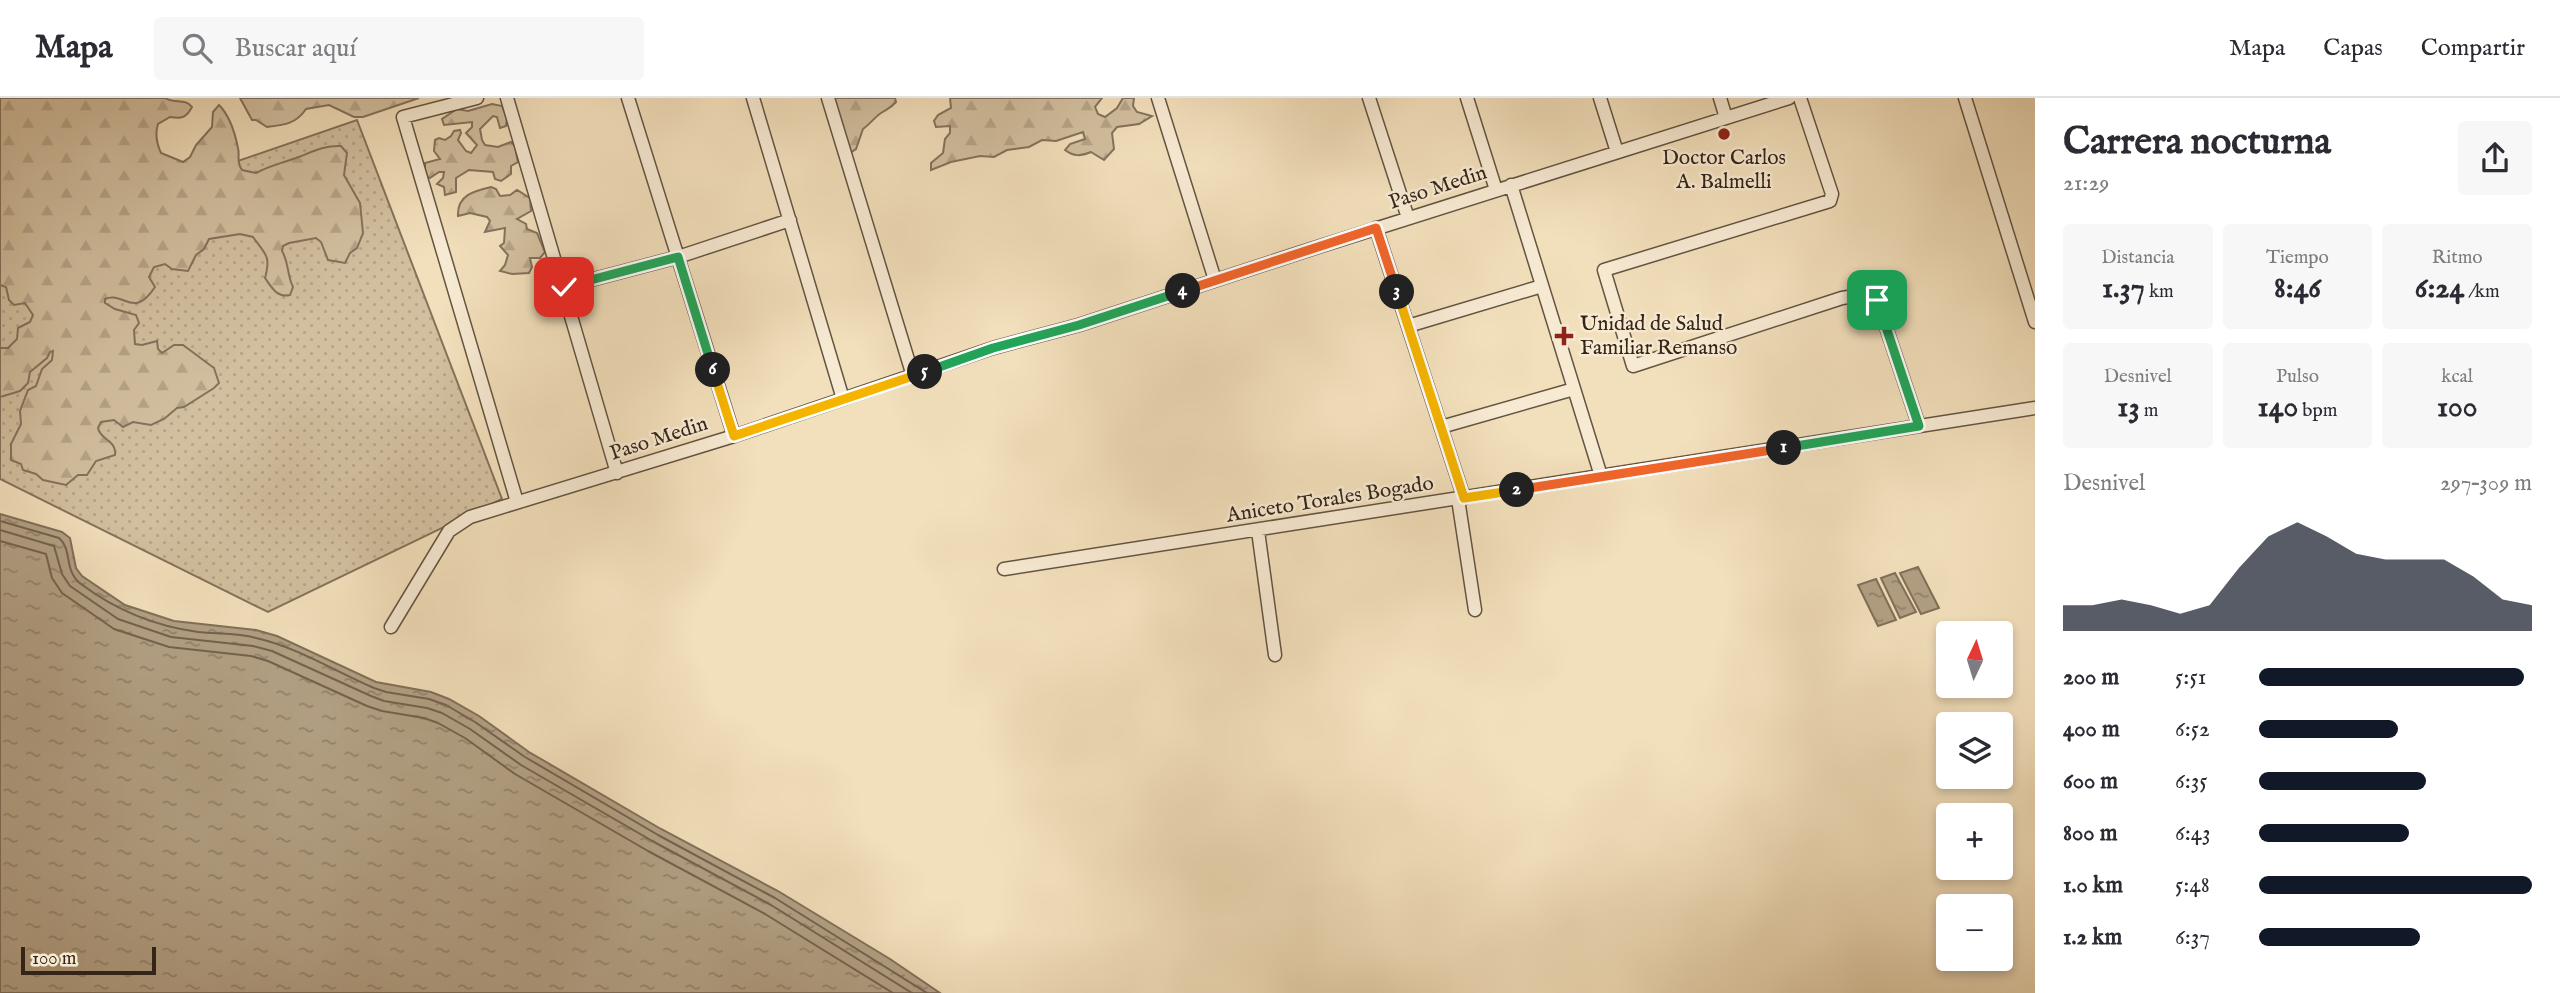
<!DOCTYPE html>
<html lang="es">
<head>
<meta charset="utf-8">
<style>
	body { margin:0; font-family:"IM FELL English",serif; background:#f7f7f7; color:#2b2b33; height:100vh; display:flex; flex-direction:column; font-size:26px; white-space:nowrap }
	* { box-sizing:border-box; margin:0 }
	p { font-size:23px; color:#7c7c81 }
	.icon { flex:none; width:38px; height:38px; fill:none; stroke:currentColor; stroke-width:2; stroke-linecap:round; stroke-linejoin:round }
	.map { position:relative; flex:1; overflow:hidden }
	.sheet { display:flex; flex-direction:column; background:#fff; width:525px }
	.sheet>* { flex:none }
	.needle { width:46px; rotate:4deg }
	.buttons { position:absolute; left:1936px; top:523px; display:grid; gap:14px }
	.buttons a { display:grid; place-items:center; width:77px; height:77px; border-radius:7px; background:#fff; box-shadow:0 4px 10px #0003; font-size:35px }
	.scale { position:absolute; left:21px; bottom:18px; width:135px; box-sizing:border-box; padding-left:7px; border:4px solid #352518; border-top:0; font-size:19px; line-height:24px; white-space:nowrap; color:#352518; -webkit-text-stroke:5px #f7ead3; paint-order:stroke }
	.pin { position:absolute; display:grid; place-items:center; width:60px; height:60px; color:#fff; margin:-30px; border-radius:14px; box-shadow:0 4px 10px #0006 }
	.km { position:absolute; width:35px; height:35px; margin:-18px; border-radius:50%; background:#222; color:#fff; font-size:19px; line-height:35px; text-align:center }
	.round { display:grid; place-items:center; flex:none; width:74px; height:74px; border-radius:7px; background:#f7f7f7 }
	.summary { display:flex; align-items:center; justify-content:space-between; height:119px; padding:0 28px }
	h1 { font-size:38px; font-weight:800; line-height:52px }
	.figures { display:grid; grid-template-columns:repeat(3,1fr); gap:10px; height:119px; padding:7px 28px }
	.figures div { display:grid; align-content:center; border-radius:7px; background:#f7f7f7; text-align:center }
	.figures b { font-size:30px; font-weight:800 }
	.figures small { font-size:19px; font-weight:400 }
	.figures p { font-size:19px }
	.chart { height:196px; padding:14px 28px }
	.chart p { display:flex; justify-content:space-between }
	.chart svg { width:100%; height:126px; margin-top:7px; fill:#111827; opacity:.7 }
	ul { padding:0 28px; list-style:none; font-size:23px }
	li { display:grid; grid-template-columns:112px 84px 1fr; align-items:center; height:52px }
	li i { height:18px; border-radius:9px; background:#111827 }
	header { display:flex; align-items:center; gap:42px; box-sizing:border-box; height:98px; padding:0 35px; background:#fff; border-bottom:2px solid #e1e1e2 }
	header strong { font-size:33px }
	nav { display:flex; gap:38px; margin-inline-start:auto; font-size:24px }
	.search { width:490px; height:63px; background:#f7f7f7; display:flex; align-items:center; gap:18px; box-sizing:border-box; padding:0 24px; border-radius:7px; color:#7c7c81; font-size:26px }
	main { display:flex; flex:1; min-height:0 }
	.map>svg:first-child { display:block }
</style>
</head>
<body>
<header>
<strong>Mapa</strong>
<div class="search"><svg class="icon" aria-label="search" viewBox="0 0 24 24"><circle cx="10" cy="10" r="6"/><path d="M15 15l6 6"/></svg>Buscar aquí</div>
<nav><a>Mapa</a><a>Capas</a><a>Compartir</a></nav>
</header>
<main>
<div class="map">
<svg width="2035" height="895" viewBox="0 0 2035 895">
	<defs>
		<pattern id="green-dots" width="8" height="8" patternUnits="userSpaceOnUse" patternTransform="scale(1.75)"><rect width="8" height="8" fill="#d2bf9f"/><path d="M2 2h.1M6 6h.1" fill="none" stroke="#b5a488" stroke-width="1.8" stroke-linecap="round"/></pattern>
		<pattern id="forest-firs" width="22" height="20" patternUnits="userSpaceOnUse" patternTransform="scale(1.75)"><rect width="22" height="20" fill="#d2bf9f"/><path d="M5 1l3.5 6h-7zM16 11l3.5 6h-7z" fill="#b5a488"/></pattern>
		<pattern id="water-ripples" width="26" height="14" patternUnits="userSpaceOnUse" patternTransform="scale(1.75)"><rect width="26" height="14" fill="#b2a084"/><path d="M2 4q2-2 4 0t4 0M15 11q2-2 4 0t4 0" fill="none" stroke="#92826b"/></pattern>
	</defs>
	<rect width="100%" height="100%" fill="#f2dfbb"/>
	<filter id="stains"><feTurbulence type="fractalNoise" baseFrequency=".00286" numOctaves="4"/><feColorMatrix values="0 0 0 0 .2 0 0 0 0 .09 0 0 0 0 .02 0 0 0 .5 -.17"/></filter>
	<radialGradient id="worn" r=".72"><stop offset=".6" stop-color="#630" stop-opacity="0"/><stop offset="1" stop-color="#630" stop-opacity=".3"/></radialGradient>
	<path fill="url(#green-dots)" stroke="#84725c" stroke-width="2" d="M 357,22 L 502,401 L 268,514 L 0,381 L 0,145 Z"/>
	<path fill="url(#forest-firs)" stroke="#84725c" stroke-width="2" d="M 0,0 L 165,0 C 174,6 186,0 192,9 C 186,20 182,21 170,19 L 158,26 C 155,35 157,46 161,55 L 183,64 L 190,59 L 196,47 L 212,29 L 213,14 L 219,7 C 230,18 235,35 238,50 C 240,58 236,64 242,72 L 256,75 C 269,68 279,66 293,61 C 309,56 322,47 341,48 L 347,55 L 344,77 L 360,105 L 363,135 L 357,150 L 350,155 L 345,165 L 328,162 L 321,144 L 316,140 L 289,145 L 283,148 L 282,153 C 289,165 287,177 293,189 L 290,197 C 277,200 272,190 265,180 C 271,158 266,157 253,139 L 240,136 L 209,141 L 204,151 L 196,157 L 188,173 L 172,171 L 165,166 L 154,169 L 149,179 L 155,189 C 133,222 125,193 105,201 L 105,205 L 115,211 L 136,217 L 139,225 L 134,232 L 135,246 L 142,247 L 157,243 L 158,251 L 162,255 L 174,247 L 183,247 L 214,270 L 219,285 L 214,290 L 184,309 L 177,310 L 164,321 L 151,327 L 133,324 L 123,329 L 114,322 L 101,324 L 98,330 C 100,342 117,342 115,357 L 96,363 L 87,377 L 78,377 L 66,387 L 43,382 L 36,376 L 23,372 L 21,366 L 11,362 L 11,346 L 21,326 L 20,313 L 28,292 L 36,288 L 42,271 L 52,262 L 53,253 L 50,254 L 47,260 L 30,274 L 28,285 L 20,293 L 0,299 L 0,250 L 8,250 L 17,241 L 18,230 L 30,224 L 33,217 L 25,205 L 14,207 L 9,202 L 6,189 L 0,187 Z
		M 240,0 L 419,0 L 363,19 L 354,19 L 329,7 L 306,11 C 296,26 284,27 267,29 L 256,22 L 252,22 Z
		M 823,0 L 895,0 L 896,4 C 891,10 887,11 881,15 C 875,19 870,26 863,31 L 856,51 L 850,55 Z
		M 950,0 L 1102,0 L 1095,9 L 1098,16 L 1105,19 L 1117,10 L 1123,0 L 1134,0 L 1133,8 L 1137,14 L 1152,18 L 1139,26 L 1117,29 L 1112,35 L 1114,51 L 1104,62 L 1091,54 C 1081,58 1074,59 1065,52 L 1070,46 L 1085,41 L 1083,34 L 1056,43 L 1042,42 L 1029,49 L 1007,52 L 994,59 L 980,58 L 951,64 L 931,72 L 931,65 L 943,55 L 945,41 L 950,35 L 950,28 L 936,29 L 934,23 L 938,17 L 951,10 Z
		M 492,6 L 502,8 L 507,21 L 506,28 L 500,30 L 497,19 L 493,18 L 480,31 L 482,42 L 485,47 L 498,49 L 511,44 L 515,48 L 518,64 L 511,68 L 511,76 L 501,83 L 495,81 L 493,74 L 469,72 L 456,80 L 456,94 L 445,97 L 444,89 L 437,86 L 443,80 L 444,74 L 439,74 L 430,80 L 425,79 L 425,65 L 440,61 L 434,53 L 435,42 L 439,40 L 445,42 L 451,38 L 454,33 L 460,32 L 461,35 L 458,42 L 466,53 L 471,55 L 477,47 L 466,35 L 472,29 L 472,24 L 444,27 L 442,21 L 457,11 L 468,13 Z
		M 491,89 L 496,91 L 500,98 L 510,97 L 517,92 L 530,100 L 531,113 L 517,121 L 526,126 L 527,131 L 537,135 L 545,154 L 540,160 L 530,160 L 532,169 L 529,175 L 512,176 L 500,173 L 505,167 L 508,157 L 500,148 L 504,145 L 505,130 L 485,134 L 490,123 L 487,119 L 470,115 L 458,118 C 457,97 474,93 491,89 Z"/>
	<path fill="url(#water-ripples)" stroke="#806f59" stroke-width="2" d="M 0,416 L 62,434 L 70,440 L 76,470 L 82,478 L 125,507 L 174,523 L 256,532 L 277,538 L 376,584 L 431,594 L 449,601 L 479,618 L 529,654 L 661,731 L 778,793 L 890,861 L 940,895 L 0,895 Z
		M 1918,469 L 1939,510 L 1921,516 L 1900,475 Z
		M 1895,475 L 1916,514 L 1900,520 L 1881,480 Z
		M 1876,481 L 1896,522 L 1878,528 L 1858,487 Z"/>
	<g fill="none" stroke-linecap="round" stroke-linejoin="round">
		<path stroke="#74624e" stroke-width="2" d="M 0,423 L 59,440 C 73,452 63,472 81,486 C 117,513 154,528 198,534 C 217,536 238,535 256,540 C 297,549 336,574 374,590 L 386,594 L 429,601 L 446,607 L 475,624 L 525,659 L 658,737 L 775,800 L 927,895
			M 0,432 L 54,448 L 62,476 L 70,488 L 118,521 L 171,539 L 253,548 L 272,553 L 371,598 L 384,603 L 427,610 L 442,615 L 470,631 L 521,667 L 654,744 L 771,807 L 912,895
			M 0,443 L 46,456 L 52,480 L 62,495 L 114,531 L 169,549 L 251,558 L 268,563 L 367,608 L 382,613 L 424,620 L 438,625 L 465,640 L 515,676 L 648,753 L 765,816 L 893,895"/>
		<defs>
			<path id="minor" d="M 477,0 L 403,19 L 517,404
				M 507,0 L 617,375
				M 628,0 L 734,338
				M 753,0 L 843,301
				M 828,0 L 913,278
				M 1158,0 L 1215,182
				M 1369,0 L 1408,120
				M 1467,0 L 1496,92
				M 1600,0 L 1617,54
				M 1720,0 L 1726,20
				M 1800,0 L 1832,96 L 1830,103 L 1604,172 L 1633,268 L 1842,200 L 1867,196 L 1877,202 L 1919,328
				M 1965,0 L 2035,224
				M 1511,87 L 1601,378
				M 1376,130 L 1464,400
				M 564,189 L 678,159 L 790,122
				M 1408,228 L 1542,188
				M 1441,329 L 1574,291
				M 1458,401 L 1475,512
				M 1258,433 L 1275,557
				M 1004,471 L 2035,310
				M 391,529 L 449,433 L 470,419 L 734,338 L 993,250 L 1079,227 L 1299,155 L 1789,0"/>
		</defs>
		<use href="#minor" stroke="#645441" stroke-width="15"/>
		<use href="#minor" stroke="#f7ead3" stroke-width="12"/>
	</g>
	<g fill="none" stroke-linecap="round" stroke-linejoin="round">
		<defs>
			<path id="split-1" d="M 1784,350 L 1919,328 L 1877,202"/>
			<path id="split-2" d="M 1517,392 L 1784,350"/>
			<path id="split-3" d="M 1397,194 L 1464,400 L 1517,392"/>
			<path id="split-4" d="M 1183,193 L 1376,130 L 1397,194"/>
			<path id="split-5" d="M 925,274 L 993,250 L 1079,227 L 1183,193"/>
			<path id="split-6" d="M 713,272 L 734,338 L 925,274"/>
			<path id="split-7" d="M 564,189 L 678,159 L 713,272"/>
		</defs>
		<use href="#split-1" stroke="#fff" stroke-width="14"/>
		<use href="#split-2" stroke="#fff" stroke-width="14"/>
		<use href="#split-3" stroke="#fff" stroke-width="14"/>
		<use href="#split-4" stroke="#fff" stroke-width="14"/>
		<use href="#split-5" stroke="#fff" stroke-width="14"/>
		<use href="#split-6" stroke="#fff" stroke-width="14"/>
		<use href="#split-7" stroke="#fff" stroke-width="14"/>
		<use href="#split-1" stroke="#22a559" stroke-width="9"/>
		<use href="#split-2" stroke="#f0652b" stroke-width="9"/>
		<use href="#split-3" stroke="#f5b400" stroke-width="9"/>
		<use href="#split-4" stroke="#f0652b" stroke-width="9"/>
		<use href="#split-5" stroke="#22a559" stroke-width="9"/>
		<use href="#split-6" stroke="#f5b400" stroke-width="9"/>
		<use href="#split-7" stroke="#22a559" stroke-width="9"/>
	</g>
	<g fill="#8f2418" stroke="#f7ead3" stroke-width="2.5">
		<circle cx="1724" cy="36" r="7"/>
		<path d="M1560.5 227.5h7v7h7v7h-7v7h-7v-7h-7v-7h7z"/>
	</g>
	<g text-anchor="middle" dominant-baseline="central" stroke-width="5" stroke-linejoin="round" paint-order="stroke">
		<g font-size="21" fill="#352518" stroke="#f7ead3">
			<text x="1724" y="60">Doctor Carlos<tspan x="1724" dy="24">A. Balmelli</tspan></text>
			<text x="1580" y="226" text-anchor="start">Unidad de Salud<tspan x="1580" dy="24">Familiar Remanso</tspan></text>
		</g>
		<g font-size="21" fill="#352518" stroke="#f7ead3">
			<text transform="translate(1438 90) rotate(-18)">Paso Medin</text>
			<text transform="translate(659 341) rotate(-18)">Paso Medin</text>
			<text transform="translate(1330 402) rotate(-9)">Aniceto Torales Bogado</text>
		</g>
	</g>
	<rect width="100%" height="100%" filter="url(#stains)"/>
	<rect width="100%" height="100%" fill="url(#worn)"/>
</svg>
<div class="buttons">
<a><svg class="needle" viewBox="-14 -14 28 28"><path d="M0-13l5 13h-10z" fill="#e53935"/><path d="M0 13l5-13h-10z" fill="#7c7c81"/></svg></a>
<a><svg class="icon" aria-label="layers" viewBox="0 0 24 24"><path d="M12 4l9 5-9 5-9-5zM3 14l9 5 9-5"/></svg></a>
<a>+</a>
<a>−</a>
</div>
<div class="scale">100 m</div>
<div class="pin" style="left:1877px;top:202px;background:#1e9e55"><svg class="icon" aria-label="arrive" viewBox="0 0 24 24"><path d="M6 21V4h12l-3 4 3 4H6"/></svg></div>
<div class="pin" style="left:564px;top:189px;background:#d93025"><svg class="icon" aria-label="check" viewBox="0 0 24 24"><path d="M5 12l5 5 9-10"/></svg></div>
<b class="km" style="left:1784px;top:350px">1</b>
<b class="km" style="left:1517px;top:392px">2</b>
<b class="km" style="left:1397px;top:194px">3</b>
<b class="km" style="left:1183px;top:193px">4</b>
<b class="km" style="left:925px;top:274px">5</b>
<b class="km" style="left:713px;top:272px">6</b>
</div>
<section class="sheet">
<div class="summary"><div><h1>Carrera nocturna</h1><p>21:29</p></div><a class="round"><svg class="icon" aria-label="share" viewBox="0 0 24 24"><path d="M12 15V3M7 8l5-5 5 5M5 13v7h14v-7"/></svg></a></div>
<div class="figures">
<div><p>Distancia</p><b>1.37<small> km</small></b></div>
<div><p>Tiempo</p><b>8:46</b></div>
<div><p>Ritmo</p><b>6:24<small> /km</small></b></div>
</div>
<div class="figures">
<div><p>Desnivel</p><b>13<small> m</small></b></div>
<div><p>Pulso</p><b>140<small> bpm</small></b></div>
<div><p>kcal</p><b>100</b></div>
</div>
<div class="chart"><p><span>Desnivel</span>297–309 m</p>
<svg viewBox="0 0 160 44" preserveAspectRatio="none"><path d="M0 44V35L10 35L20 33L30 35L40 38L50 35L60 22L70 11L80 6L90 11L100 17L110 19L120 19L130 19L140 25L150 33L160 35V44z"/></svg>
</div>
<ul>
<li><b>200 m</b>5:51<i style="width:97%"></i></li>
<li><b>400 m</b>6:52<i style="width:51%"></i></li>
<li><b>600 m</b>6:35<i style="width:61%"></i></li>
<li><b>800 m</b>6:43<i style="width:55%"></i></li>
<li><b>1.0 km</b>5:48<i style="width:100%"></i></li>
<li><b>1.2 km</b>6:37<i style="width:59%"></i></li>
</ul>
</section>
</main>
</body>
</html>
